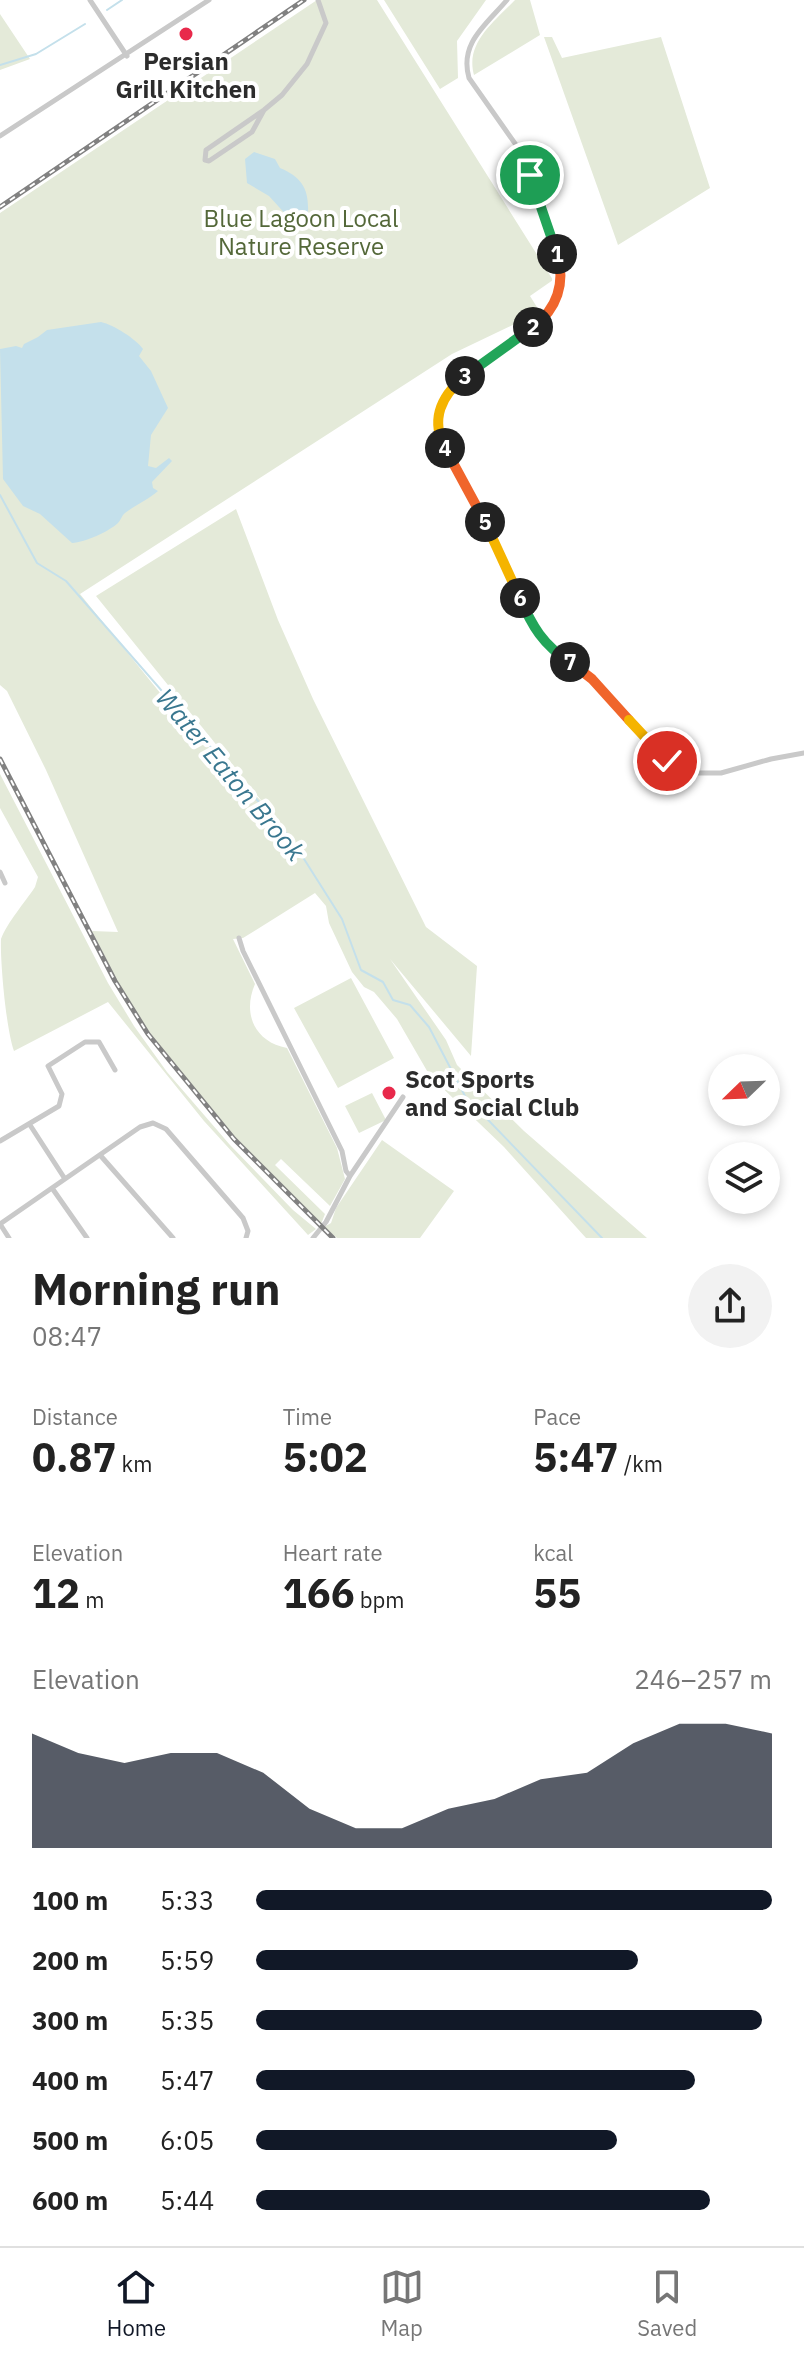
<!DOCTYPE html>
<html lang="en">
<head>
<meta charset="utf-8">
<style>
	body { margin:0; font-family:"IBM Plex Sans",sans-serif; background:#f2f2f2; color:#222; height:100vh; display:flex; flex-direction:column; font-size:30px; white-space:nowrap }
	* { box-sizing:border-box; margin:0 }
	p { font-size:26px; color:#767676 }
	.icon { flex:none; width:44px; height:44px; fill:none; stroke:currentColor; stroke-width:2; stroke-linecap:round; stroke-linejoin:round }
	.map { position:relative; height:1238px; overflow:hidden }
	.panel { display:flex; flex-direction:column; background:#fff; flex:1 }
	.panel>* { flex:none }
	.needle { width:52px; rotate:247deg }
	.buttons { position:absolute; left:708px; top:1054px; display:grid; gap:16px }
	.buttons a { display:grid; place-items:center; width:72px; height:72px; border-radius:50%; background:#fff; box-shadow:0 4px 12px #0003; font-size:40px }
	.pin { position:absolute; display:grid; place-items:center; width:68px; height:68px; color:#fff; margin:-34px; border:4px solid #fff; border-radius:50%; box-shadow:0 2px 8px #0007 }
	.km { position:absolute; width:40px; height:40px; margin:-20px; border-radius:50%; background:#222; color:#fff; font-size:22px; line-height:40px; text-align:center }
	.round { display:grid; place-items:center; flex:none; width:84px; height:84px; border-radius:42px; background:#f2f2f2 }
	.head { display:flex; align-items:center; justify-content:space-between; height:136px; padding:0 32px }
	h1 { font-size:44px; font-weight:700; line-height:60px }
	.metrics { display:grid; grid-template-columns:repeat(3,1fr); gap:12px; height:136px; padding:8px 32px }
	.metrics div { display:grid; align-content:center }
	.metrics b { font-size:40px; font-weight:700 }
	.metrics small { font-size:22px; font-weight:400 }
	.metrics p { font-size:22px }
	.chart { height:224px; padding:16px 32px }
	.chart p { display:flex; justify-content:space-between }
	.chart svg { width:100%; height:144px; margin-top:8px; fill:#111827; opacity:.7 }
	ul { padding:0 32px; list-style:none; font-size:26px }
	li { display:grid; grid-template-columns:128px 96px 1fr; align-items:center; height:60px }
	li i { height:20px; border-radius:10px; background:#111827 }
	.menu { display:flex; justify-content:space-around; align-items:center; height:112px; border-top:2px solid #e0e0e0; background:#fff; font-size:22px; color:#767676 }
	.menu a { display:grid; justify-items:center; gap:4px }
	.menu .active { color:#111827 }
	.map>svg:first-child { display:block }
</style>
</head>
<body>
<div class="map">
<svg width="804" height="1238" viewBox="0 0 804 1238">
	<rect width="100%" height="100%" fill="#fff"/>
	<path fill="#e4ead9" d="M 317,0 L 377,0 L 553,280 L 530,296 L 540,312 L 452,354 L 80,594 L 182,720 L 265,805 L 96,596 L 236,509 L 278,620 L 313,699 L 426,927 L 477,966 L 471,1056 L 390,959 L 446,1040 L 457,1065 L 524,1131 L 647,1238 L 586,1238 L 504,1147 L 430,1076 L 397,1019 L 374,992 L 364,987 L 352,972 L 329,923 L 326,906 L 315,893 L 243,938 L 233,939 L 255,984 C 242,1014 255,1042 287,1048 L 337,1148 L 345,1179 L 330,1206 L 281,1159 L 275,1165 L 325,1214 L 321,1224 C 255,1161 190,1093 139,1017 C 121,990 107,961 92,931 L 118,932 L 46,770 L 7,691 L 0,685 L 0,213 Z
		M 384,0 L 486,0 L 457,41 L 458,78 L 440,89 Z
		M 515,0 L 530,0 L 540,35 L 474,75 C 465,43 494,22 515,0 Z
		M 0,14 L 30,59 L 0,70 Z
		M 544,37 L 552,37 L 562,58 L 661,37 L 710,188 L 618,245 Z
		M 0,774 L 108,983 L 134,1026 L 167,1072 L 230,1145 L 293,1210 L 316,1229 L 308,1235 L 204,1121 L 108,1002 L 14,1051 C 6,1029 0,960 1,939 C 7,923 25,902 35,887 L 38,877 L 0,808 Z
		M 351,978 L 394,1058 L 338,1088 L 294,1008 Z
		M 372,1093 L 386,1120 L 359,1133 L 345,1106 Z
		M 382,1140 L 454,1191 L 420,1238 L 337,1238 L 324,1227 L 331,1223 L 336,1208 Z"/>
	<path fill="#c4e0eb" d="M 254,152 L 275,159 L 280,168 C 301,177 309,188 308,212 L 296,218 L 289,218 L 269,196 L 247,183 L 245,159 Z
		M 101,322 C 114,325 136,339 143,349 L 139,356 L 151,371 L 168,408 L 151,435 L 148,466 L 156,468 L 169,458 L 172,461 L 152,482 L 153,488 L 158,491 C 148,500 135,505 125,513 C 122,515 121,520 118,523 C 108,532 86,542 72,543 L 40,514 L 23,506 L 3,479 L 0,349 L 16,346 L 22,348 L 24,344 L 38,337 L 47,330 Z"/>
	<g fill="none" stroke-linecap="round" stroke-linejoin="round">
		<path stroke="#c4e0eb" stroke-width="2" d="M 107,10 L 122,0
			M 0,65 L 36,54 L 85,24
			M 0,495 L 37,563 L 66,581 L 292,840 L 342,919 L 361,970 L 383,982 L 393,1000 L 410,1005 L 429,1027 L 465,1096 L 602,1238"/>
		<path stroke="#c9c9c9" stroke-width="5" d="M 90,0 L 127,56
			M 507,0 C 486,25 459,43 469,78 L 521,152 L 558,256 L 562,279 L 559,292 L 542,320 L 463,378 L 450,390 L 441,403 L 438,426 L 441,441 L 490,531 L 538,635 C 553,653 574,663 592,679 L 667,761 L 681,768 L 699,773 L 721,773 L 771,759 L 804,753
			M 264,110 L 252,132 L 209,161 L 205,160 L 206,150 L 264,110 L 282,95 L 307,64 L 326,23 L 318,0
			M 0,136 L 209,0
			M 0,872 L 5,883
			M 239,938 L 243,951 L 342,1151 L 346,1171 L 350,1176
			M 30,1125 L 65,1179
			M 0,1141 L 59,1106 L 62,1094 L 48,1066 L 85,1042 L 99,1042 L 115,1070
			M 100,1155 L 173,1238
			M 52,1188 L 87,1238
			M 0,1224 L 140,1127 L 153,1123 L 166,1129 L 243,1218 L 248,1231 L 246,1238
			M 0,1224 L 9,1238
			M 313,1238 L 326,1222 L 350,1176 L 403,1097"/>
		<defs>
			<path id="rail" d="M 0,207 L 304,0
				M 0,759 L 115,981 L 148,1034 L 234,1139 L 333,1238"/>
		</defs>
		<use href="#rail" stroke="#818181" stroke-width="5"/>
		<use href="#rail" stroke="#fff" stroke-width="2" stroke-dasharray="6" stroke-linecap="butt"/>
	</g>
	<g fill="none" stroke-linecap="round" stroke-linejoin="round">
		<defs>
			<path id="split-1" d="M 530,175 L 557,254"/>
			<path id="split-2" d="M 533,327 C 557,309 566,283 557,254"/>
			<path id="split-3" d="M 465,376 L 533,327"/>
			<path id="split-4" d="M 445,448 C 430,419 441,396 465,376"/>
			<path id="split-5" d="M 445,448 L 485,522"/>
			<path id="split-6" d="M 485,522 L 520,598"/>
			<path id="split-7" d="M 520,598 C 532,626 543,645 570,662"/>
			<path id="split-8" d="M 570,662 L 592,679 L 629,720"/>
			<path id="split-9" d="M 629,720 L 667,761"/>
		</defs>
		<use href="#split-1" stroke="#fff" stroke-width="16"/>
		<use href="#split-2" stroke="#fff" stroke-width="16"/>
		<use href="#split-3" stroke="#fff" stroke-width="16"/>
		<use href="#split-4" stroke="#fff" stroke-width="16"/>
		<use href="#split-5" stroke="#fff" stroke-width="16"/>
		<use href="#split-6" stroke="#fff" stroke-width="16"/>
		<use href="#split-7" stroke="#fff" stroke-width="16"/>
		<use href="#split-8" stroke="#fff" stroke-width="16"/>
		<use href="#split-9" stroke="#fff" stroke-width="16"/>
		<use href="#split-1" stroke="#22a559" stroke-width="10"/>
		<use href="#split-2" stroke="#f0652b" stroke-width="10"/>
		<use href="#split-3" stroke="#22a559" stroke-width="10"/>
		<use href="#split-4" stroke="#f5b400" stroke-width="10"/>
		<use href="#split-5" stroke="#f0652b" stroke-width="10"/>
		<use href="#split-6" stroke="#f5b400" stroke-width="10"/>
		<use href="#split-7" stroke="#22a559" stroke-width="10"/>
		<use href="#split-8" stroke="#f0652b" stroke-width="10"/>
		<use href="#split-9" stroke="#f5b400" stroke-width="10"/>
	</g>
	<g fill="#e8294b" stroke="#fff" stroke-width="3">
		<circle cx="186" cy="34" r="8"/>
		<circle cx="389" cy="1093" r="8"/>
	</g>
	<g text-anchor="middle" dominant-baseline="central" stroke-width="8" stroke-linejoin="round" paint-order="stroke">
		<g font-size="24" font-weight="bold" fill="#2c2c2c" stroke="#fff">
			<text x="186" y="61">Persian<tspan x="186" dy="28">Grill Kitchen</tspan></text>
			<text x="405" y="1079" text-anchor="start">Scot Sports<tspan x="405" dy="28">and Social Club</tspan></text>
		</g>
		<g font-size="24" fill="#546839" stroke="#fff">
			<text x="301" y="218">Blue Lagoon Local<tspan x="301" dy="28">Nature Reserve</tspan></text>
		</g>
		<g font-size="26" font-style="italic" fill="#39778f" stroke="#fff">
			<text transform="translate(231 774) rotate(50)">Water Eaton Brook</text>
		</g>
	</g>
</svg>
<div class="buttons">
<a><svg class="needle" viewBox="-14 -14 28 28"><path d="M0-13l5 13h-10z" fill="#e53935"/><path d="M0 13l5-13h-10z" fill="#767676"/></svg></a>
<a><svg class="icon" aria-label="layers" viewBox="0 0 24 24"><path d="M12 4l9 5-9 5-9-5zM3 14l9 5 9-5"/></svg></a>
</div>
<div class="pin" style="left:530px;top:175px;background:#1e9e55"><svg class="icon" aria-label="arrive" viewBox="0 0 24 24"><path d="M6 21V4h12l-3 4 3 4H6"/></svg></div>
<div class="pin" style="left:667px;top:761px;background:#d93025"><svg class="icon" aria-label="check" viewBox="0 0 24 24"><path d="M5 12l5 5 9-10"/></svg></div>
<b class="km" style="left:557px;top:254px">1</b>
<b class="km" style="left:533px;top:327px">2</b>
<b class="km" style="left:465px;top:376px">3</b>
<b class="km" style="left:445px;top:448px">4</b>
<b class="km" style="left:485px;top:522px">5</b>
<b class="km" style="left:520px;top:598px">6</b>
<b class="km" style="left:570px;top:662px">7</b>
</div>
<section class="panel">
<div class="head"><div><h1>Morning run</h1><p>08:47</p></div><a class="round"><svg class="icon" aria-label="share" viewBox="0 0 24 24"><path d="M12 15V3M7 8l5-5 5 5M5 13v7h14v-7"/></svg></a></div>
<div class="metrics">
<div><p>Distance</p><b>0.87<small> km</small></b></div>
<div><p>Time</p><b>5:02</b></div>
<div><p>Pace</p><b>5:47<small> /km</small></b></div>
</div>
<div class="metrics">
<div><p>Elevation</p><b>12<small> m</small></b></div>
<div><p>Heart rate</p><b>166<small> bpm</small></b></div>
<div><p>kcal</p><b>55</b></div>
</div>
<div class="chart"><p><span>Elevation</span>246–257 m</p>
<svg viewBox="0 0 160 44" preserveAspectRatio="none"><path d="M0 44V9L10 15L20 18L30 15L40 15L50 21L60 32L70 38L80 38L90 32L100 29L110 23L120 21L130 12L140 6L150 6L160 9V44z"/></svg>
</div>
<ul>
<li><b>100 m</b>5:33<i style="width:100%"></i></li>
<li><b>200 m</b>5:59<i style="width:74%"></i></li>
<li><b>300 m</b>5:35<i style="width:98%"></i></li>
<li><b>400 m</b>5:47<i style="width:85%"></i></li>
<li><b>500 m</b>6:05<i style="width:70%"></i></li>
<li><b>600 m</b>5:44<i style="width:88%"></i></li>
</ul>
</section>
<nav class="menu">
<a class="active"><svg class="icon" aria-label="home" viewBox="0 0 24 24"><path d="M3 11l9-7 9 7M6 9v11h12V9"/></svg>Home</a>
<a><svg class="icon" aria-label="map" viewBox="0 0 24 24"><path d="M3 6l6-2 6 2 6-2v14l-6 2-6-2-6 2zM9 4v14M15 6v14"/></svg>Map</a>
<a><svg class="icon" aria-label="saved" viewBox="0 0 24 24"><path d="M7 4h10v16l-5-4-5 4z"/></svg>Saved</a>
</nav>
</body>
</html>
